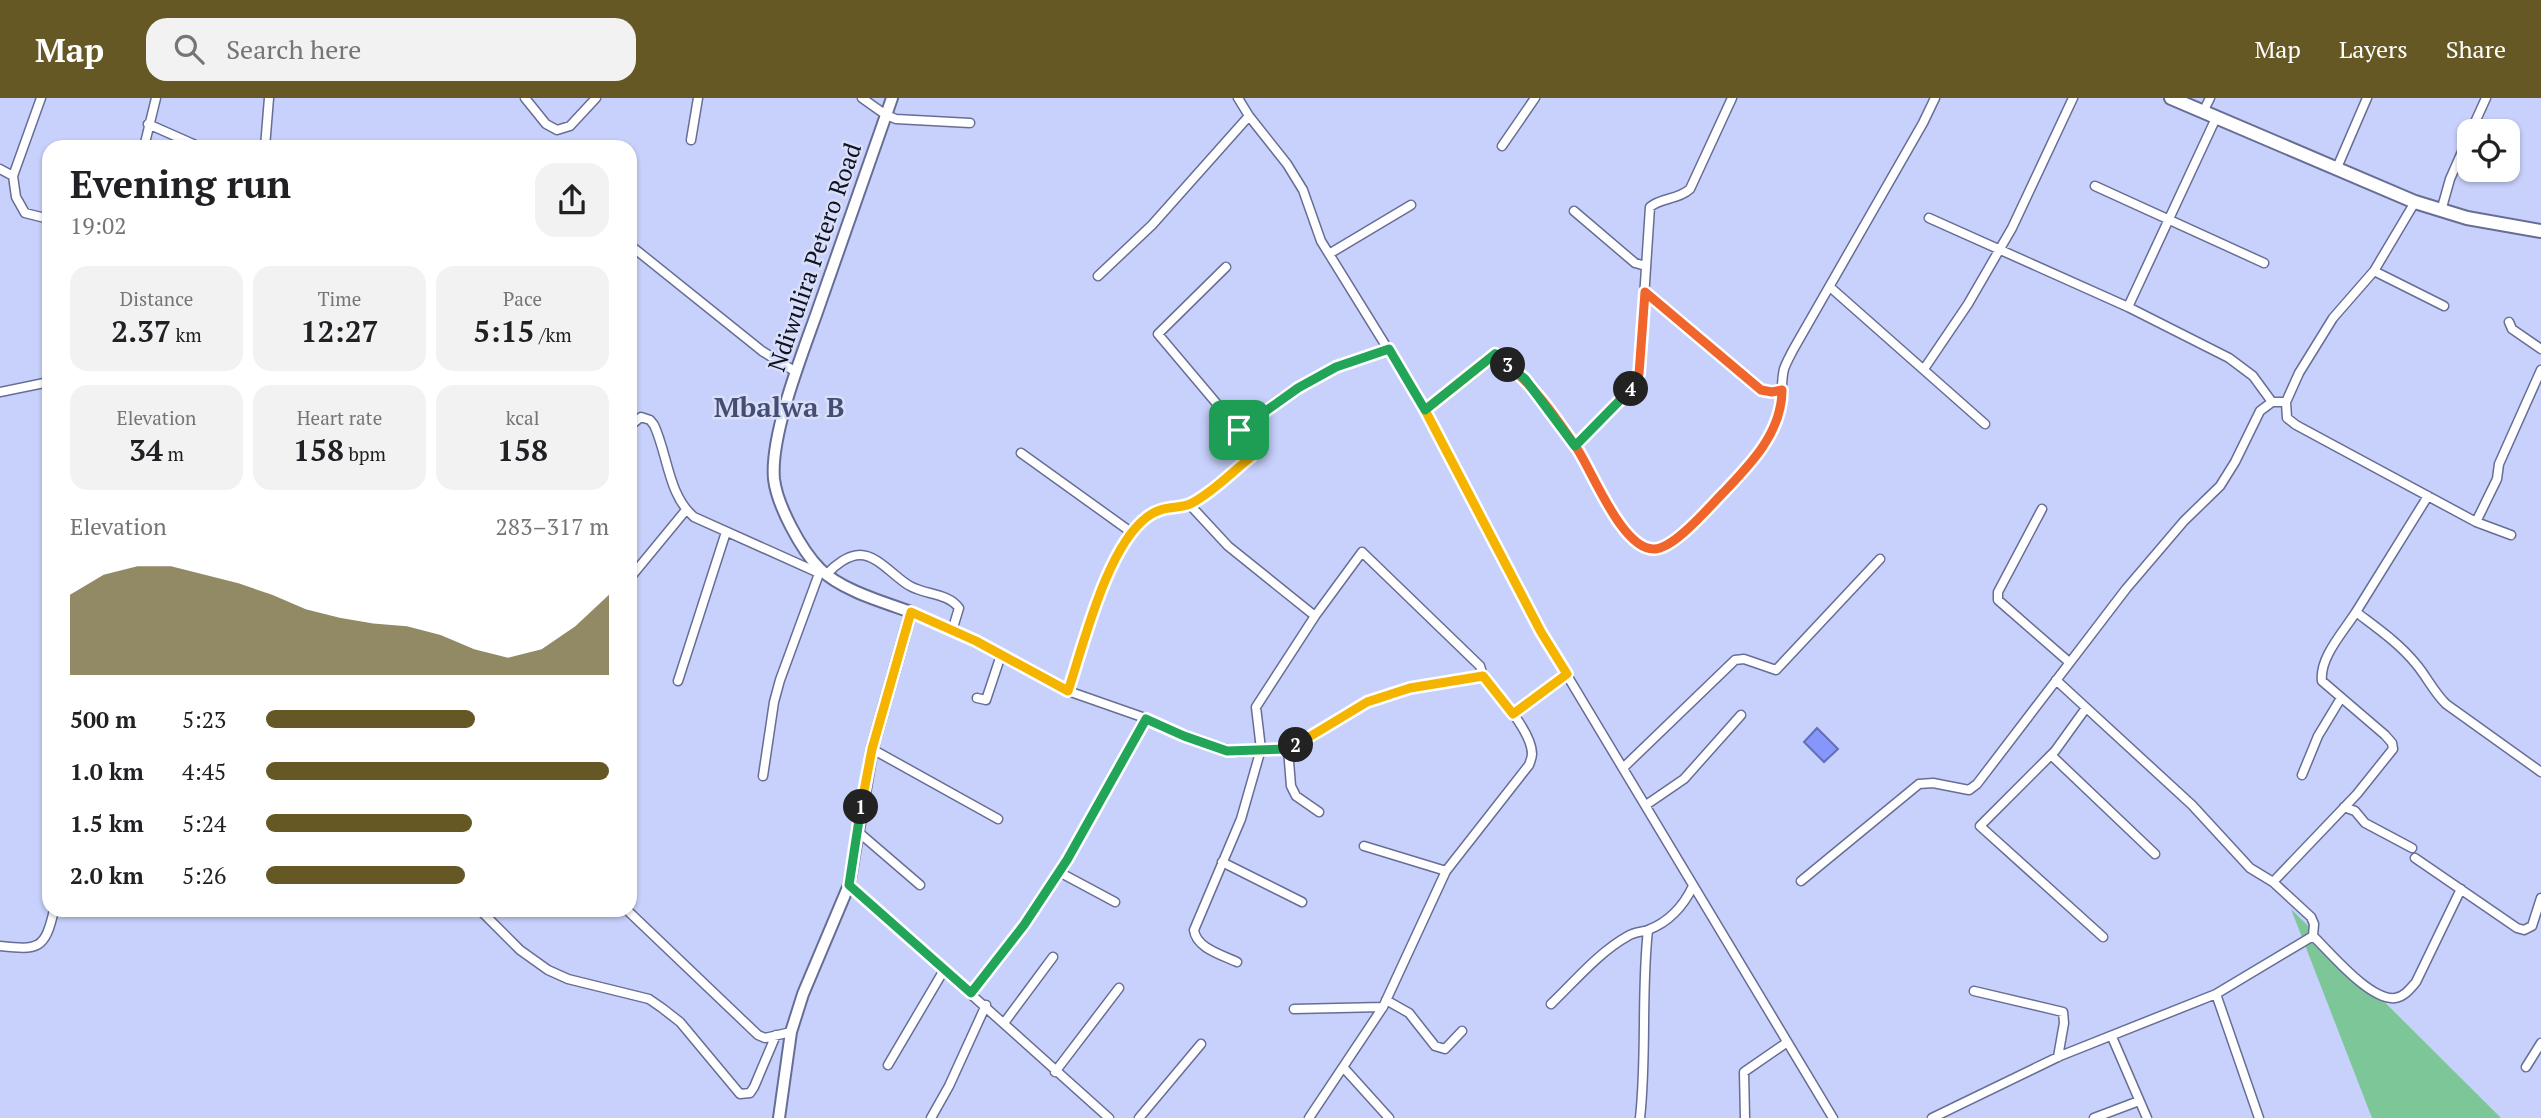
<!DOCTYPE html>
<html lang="en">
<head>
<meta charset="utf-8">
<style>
	body { margin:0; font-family:"PT Serif",serif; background:#f2f2f2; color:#202124; height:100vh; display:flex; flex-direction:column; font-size:26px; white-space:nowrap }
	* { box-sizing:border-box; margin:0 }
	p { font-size:23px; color:#757577 }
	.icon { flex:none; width:38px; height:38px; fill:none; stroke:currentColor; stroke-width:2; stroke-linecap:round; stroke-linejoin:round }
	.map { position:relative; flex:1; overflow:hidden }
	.details { position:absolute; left:42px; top:42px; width:595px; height:777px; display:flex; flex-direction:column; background:#fff; border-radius:21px; box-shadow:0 2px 5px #0004 }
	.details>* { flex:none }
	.tools { position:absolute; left:2457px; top:21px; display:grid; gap:14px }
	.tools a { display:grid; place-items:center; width:63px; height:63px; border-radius:14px; background:#fff; box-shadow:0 2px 5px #0004; font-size:35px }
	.pin { position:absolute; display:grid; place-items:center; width:60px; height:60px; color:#fff; margin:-30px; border-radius:14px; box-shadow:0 4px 10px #0006 }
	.km { position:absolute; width:35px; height:35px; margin:-18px; border-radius:50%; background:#222; color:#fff; font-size:19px; line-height:35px; text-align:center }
	.round { display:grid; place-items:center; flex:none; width:74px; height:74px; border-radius:21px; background:#f2f2f2 }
	.head { display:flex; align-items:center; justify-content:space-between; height:119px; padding:0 28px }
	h1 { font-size:38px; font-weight:700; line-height:52px }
	.metrics { display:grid; grid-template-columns:repeat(3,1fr); gap:10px; height:119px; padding:7px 28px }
	.metrics div { display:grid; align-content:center; border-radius:18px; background:#f2f2f2; text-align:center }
	.metrics b { font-size:30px; font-weight:700 }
	.metrics small { font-size:19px; font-weight:400 }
	.metrics p { font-size:19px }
	.chart { height:196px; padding:14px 28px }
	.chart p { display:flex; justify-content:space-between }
	.chart svg { width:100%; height:126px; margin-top:7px; fill:#655825; opacity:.7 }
	ul { padding:0 28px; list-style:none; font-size:23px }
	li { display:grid; grid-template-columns:112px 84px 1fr; align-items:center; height:52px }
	li i { height:18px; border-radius:9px; background:#655825 }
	header { display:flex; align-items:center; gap:42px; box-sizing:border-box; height:98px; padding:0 35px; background:#655825; color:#fff }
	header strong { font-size:33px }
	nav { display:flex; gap:38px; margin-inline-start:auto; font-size:24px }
	.search { width:490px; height:63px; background:#f2f2f2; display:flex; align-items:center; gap:18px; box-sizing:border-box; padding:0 24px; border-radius:21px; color:#757577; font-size:26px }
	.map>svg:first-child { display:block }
</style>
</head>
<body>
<header>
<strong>Map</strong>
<div class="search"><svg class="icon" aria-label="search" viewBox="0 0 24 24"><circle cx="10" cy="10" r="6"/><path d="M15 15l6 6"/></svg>Search here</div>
<nav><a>Map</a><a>Layers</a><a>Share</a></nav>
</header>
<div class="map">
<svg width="2541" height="1020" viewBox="0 0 2541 1020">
	<rect width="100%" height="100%" fill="#c7d1fc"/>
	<path fill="#7dc698" d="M 2291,811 L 2501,1020 L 2372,1020 Z"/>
	<path fill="#8796fa" stroke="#636eb9" stroke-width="2" d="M 1817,630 L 1838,651 L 1824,664 L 1804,644 Z"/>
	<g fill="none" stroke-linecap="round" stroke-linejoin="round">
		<defs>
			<path id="minor" d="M 525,0 L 546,26 L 557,32 L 570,28 L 596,0
				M 862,0 L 886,17 L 896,21 L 970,25
				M 1238,0 L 1249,18 L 1287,66 L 1303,92 L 1321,143 L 1425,311 L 1541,534 L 1833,1020
				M 2203,14 L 2210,0
				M 148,26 L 200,49
				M 2471,33 L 2486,0
				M 691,42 L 698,0
				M 1502,48 L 1535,0
				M 144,49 L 156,0
				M 265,49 L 269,0
				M 0,71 L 13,78 L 16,99 L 25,115 L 49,121
				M 2336,72 L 2367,0
				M 13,78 L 41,0
				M 2095,88 L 2264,165
				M 2415,104 L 2374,173 L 2333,220 L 2299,275 L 2286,304 L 2287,320 L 2296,327 L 2476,424 L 2511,437
				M 1574,113 L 1635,165 L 1646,168
				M 2441,113 L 2450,81 L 2469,38
				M 1929,120 L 2128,209 L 2229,260 L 2253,278 L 2272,304
				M 630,147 L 762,253 L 796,274
				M 1329,156 L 1411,107
				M 1226,169 L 1158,236 L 1239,332
				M 2374,173 L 2444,208
				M 1098,178 L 1152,127 L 1249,18
				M 1830,189 L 1985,326
				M 1645,194 L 1761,292 L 1772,294 L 1782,292
				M 2128,209 L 2216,20
				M 2509,224 L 2512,231 L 2541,251
				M 1924,271 L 1968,206 L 2012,130 L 2073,0
				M 0,294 L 49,284
				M 1425,311 L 1495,256 C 1504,264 1514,271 1523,280 C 1543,299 1559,325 1575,348 C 1592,372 1619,443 1647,451 C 1668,456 1690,427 1704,414 C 1733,387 1763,357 1778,318 C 1784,303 1780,287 1784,271 C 1786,265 1790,258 1793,252 L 1923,25 L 1935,0
				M 630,328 L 641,319 L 650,322 L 654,327 C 668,357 668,397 694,419 L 819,475
				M 1575,348 L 1635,287 L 1639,276 L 1650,109 C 1662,99 1678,102 1690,91 L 1732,0
				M 1021,355 L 1131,434
				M 2428,398 L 2356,514 C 2377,530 2399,545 2416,566 C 2427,579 2433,593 2446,606 L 2541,674
				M 2042,411 L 1998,494 L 1998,502 L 2069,564
				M 2476,424 L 2497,381 L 2499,366 L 2541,272
				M 827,476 C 835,467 848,457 860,457 C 878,457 895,480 910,488 C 926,497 948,495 959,510 L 952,533
				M 630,480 L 686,412
				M 911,514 L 976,543 L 1068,593 L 1145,620 L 1211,648 L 1239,654 L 1288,651 L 1301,646 L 1367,604 L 1410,590 L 1483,578 C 1497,596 1532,633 1532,656 C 1532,660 1530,664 1529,667 L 1446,773 L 1383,909 L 1309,1020
				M 1315,518 L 1362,454 L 1480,568 L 1483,578
				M 2056,582 L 2192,707 L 2250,770 L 2273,784 L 2311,819 L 2314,826 L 2313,838
				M 678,583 L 726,434
				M 1068,593 C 1084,545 1108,440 1153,415 C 1165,408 1178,408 1190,407
				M 977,600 L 986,602 L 1001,557
				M 2086,610 L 2055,653 L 1980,728 L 2103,839
				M 1513,616 L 1567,576
				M 872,651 L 998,721
				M 1288,651 L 1291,688 L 1296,698 L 1319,714
				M 2051,657 L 2155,756
				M 1624,669 L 1735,562 L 1744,561 L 1776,572 L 1880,461
				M 2302,677 L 2318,638 L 2341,600
				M 763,678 L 774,604 L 780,582 L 820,473
				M 1646,707 L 1684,681 L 1741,617
				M 2344,709 L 2355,713 L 2365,725 L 2412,750
				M 856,732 L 920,787
				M 1364,748 L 1446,773
				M 2415,760 L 2517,830 L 2524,832 L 2532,828 L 2541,800
				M 1222,764 L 1302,804
				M 1059,774 L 1115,804
				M 1801,783 L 1919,686 L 1933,685 L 1969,692 L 1977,686 L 2126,491 L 2184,423 L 2220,388 L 2235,364 L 2260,313 L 2272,304 L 2286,304
				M 2273,784 L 2357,696 L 2393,651 L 2392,645 L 2385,637 L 2322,583 C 2319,560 2344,533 2356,514
				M 849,787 L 1109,1020
				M 480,812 L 520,852 L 548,872 L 568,881 L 649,901 L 662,910 L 680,924 L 740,996 L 750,995 L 754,989 L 776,937
				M 627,812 L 758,937 L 765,940 L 791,934
				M 2313,838 C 2330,854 2370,903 2395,900 C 2404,899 2410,891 2416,884 L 2461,791
				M 0,848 C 38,852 45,852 54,812
				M 1237,864 C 1222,857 1196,850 1194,832 L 1241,721 L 1261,651 L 1256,609 L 1315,518 L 1228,448 L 1190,407 L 1251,359 L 1252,349 L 1239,332 C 1269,308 1301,284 1336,269 C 1353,262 1371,257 1389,251
				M 1974,893 L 2063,914 L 2064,925 L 2058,959
				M 971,895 L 1024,827 L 1067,762 L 1145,620
				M 2216,896 L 2259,1020
				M 1386,902 L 1409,915 L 1435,948 L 1445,951 L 1462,933
				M 1551,906 C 1575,883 1599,854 1628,838 C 1634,834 1642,834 1648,832 C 1669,824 1684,807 1693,788
				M 1294,911 L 1383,909
				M 1004,925 L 1053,859
				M 2112,939 L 2147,1020
				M 888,967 L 944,872
				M 1343,969 L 1389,1020
				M 2526,969 L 2541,945
				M 1055,974 L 1119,890
				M 931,1020 L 949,988 L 986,907
				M 1139,1020 L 1201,946
				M 1640,1020 C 1647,957 1641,894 1648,832
				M 1745,1020 L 1744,974 L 1786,945
				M 1932,1020 L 2060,958 L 2216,896 L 2313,838
				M 2094,1020 L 2139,1003"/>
			<path id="tertiary" d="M 779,1020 L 791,934 L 803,896 L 849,787 L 872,651 L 911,514 C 883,504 841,492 820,471 C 801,452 777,407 774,381 C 770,338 801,259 816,217 C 841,144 867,72 892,0"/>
			<path id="secondary" d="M 2171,0 L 2415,104 L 2467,120 L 2541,133"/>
		</defs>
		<use href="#minor" stroke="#676e95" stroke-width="11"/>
		<use href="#tertiary" stroke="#676e95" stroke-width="14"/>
		<use href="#secondary" stroke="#676e95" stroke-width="16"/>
		<use href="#minor" stroke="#fff" stroke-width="8"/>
		<use href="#tertiary" stroke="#fff" stroke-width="10"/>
		<use href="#secondary" stroke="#fff" stroke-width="12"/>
	</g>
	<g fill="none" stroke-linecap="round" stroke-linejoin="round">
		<defs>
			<path id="split-1" d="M 861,709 L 872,651 L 911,514 L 976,543 L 1068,593 C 1084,545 1107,449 1147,419 C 1164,406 1179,412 1192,405 C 1213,394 1232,374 1251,359 L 1252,349 L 1239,332"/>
			<path id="split-2" d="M 861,709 L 849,787 L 971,895 L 1024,827 L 1067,762 L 1146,621 L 1184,638 L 1227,653 L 1288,651 L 1296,647"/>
			<path id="split-3" d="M 1296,647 L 1367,604 L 1410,590 L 1483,578 L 1513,616 L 1567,576 L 1541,534 L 1425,312 L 1495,256 L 1508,267"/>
			<path id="split-4" d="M 1508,267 C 1535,289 1556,320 1576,349 C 1592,372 1622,452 1654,451 C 1674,451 1709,409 1723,395 C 1751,366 1782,334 1782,292 L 1772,294 L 1761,292 L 1645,194 L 1639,276 L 1631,291"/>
			<path id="split-5" d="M 1239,332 L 1298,290 L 1336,269 L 1389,251 L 1425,312 L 1495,256 L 1525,281 L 1575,348 L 1631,291"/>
		</defs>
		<use href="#split-1" stroke="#fff" stroke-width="14"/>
		<use href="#split-2" stroke="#fff" stroke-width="14"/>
		<use href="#split-3" stroke="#fff" stroke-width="14"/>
		<use href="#split-4" stroke="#fff" stroke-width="14"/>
		<use href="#split-5" stroke="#fff" stroke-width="14"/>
		<use href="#split-1" stroke="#f5b400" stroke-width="9"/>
		<use href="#split-2" stroke="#22a559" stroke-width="9"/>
		<use href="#split-3" stroke="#f5b400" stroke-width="9"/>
		<use href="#split-4" stroke="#f0652b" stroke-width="9"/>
		<use href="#split-5" stroke="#22a559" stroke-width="9"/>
	</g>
	<g text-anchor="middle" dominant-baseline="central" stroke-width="5" stroke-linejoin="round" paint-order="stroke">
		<g font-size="24" fill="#0e1120" stroke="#d9dff9">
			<text transform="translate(814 159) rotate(-71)">Ndiwulira Petero Road</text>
		</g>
		<g font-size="28" font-weight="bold" fill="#464d72" stroke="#d9dff9">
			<text x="779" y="308">Mbalwa B</text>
		</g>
	</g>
</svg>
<div class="tools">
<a><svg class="icon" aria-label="locate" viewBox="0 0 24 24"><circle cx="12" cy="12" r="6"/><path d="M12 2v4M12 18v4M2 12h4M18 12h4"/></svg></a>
</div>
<div class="pin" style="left:1239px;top:332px;background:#1e9e55"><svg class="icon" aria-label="arrive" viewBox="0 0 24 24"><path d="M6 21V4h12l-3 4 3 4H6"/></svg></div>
<b class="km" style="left:861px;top:709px">1</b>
<b class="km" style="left:1296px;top:647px">2</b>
<b class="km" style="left:1508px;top:267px">3</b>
<b class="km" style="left:1631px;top:291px">4</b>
<section class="details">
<div class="head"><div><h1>Evening run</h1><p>19:02</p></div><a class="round"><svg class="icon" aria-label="share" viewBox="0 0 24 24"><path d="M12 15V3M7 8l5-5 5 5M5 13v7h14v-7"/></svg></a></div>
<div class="metrics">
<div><p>Distance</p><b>2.37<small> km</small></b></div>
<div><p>Time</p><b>12:27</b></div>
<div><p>Pace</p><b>5:15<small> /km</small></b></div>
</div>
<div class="metrics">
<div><p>Elevation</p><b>34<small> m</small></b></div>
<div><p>Heart rate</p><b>158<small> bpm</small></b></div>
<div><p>kcal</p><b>158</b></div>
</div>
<div class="chart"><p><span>Elevation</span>283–317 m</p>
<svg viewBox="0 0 160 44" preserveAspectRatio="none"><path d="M0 44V16L10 9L20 6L30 6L40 9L50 12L60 16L70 21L80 24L90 26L100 27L110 30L120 35L130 38L140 35L150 27L160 16V44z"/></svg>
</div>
<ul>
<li><b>500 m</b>5:23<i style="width:61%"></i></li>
<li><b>1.0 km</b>4:45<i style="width:100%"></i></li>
<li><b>1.5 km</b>5:24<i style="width:60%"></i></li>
<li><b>2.0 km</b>5:26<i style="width:58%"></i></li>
</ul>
</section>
</div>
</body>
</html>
